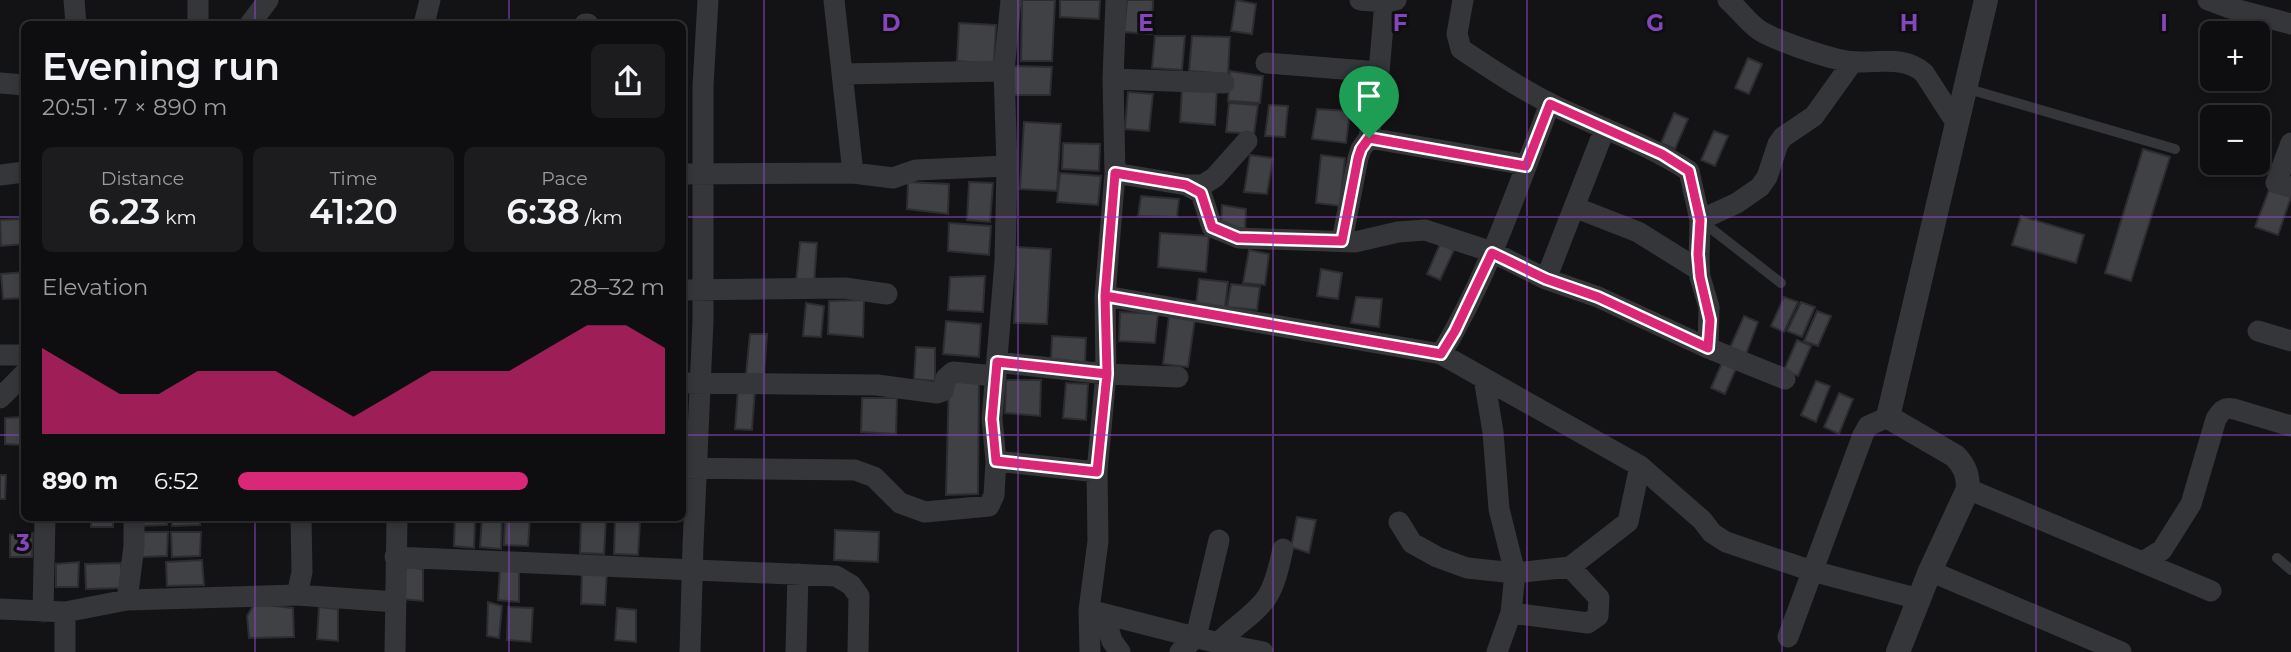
<!DOCTYPE html>
<html lang="en">
<head>
<meta charset="utf-8">
<style>
	body { margin:0; font-family:Montserrat,sans-serif; background:#1c1c1e; color:#f1f3f6; height:100vh; display:flex; flex-direction:column; font-size:26px; white-space:nowrap }
	* { box-sizing:border-box; margin:0 }
	p { font-size:23px; color:#9b9c9f }
	.icon { flex:none; width:38px; height:38px; fill:none; stroke:currentColor; stroke-width:2; stroke-linecap:round; stroke-linejoin:round }
	.map { position:relative; flex:1; overflow:hidden }
	.side { position:absolute; left:21px; top:21px; width:665px; height:500px; display:flex; flex-direction:column; background:#0e0e10; border-radius:10px; box-shadow:0 4px 10px #0003,0 0 0 2px #2e2e30 }
	.side>* { flex:none }
	.controls { position:absolute; left:2200px; top:21px; display:grid; gap:14px }
	.controls a { display:grid; place-items:center; width:70px; height:70px; border-radius:10px; background:#0e0e10; box-shadow:0 4px 10px #0003,0 0 0 2px #2e2e30; font-size:35px }
	.pin { position:absolute; display:grid; place-items:center; width:60px; height:60px; color:#fff; margin:-72px -30px; border-radius:50% 50% 50% 0; rotate:-45deg; box-shadow:0 0 7px #0007 }
	.pin .icon { rotate:45deg }
	.round { display:grid; place-items:center; flex:none; width:74px; height:74px; border-radius:10px; background:#1c1c1e }
	.headline { display:flex; align-items:center; justify-content:space-between; height:119px; padding:0 21px }
	h1 { font-size:38px; font-weight:600; line-height:52px }
	.metrics { display:grid; grid-template-columns:repeat(3,1fr); gap:10px; height:119px; padding:7px 21px }
	.metrics div { display:grid; align-content:center; border-radius:10px; background:#1c1c1e; text-align:center }
	.metrics b { font-size:35px; font-weight:600 }
	.metrics small { font-size:19px; font-weight:400 }
	.metrics p { font-size:19px }
	.chart { height:196px; padding:14px 21px }
	.chart p { display:flex; justify-content:space-between }
	.chart svg { width:100%; height:126px; margin-top:7px; fill:#db2777; opacity:.7 }
	ul { padding:0 21px; list-style:none; font-size:23px }
	li { display:grid; grid-template-columns:112px 84px 1fr; align-items:center; height:52px }
	li i { height:18px; border-radius:9px; background:#db2777 }
	.map>svg:first-child { display:block }
</style>
</head>
<body>
<div class="map">
<svg width="2291" height="652" viewBox="0 0 2291 652">
	<rect width="100%" height="100%" fill="#131315"/>
	<path fill="#404145" stroke="#2d2d31" stroke-width="2" d="M 1022,0 L 1055,0 L 1052,61 L 1021,61 Z
		M 1060,0 L 1100,0 L 1099,19 L 1060,17 Z
		M 1127,0 L 1153,0 L 1152,34 L 1124,32 Z
		M 1236,0 L 1256,4 L 1252,34 L 1231,31 Z
		M 959,23 L 996,25 L 994,64 L 957,61 Z
		M 1155,36 L 1185,36 L 1182,70 L 1152,68 Z
		M 1192,36 L 1230,37 L 1228,74 L 1189,71 Z
		M 1748,58 L 1762,64 L 1749,94 L 1735,88 Z
		M 1011,66 L 1052,67 L 1050,95 L 1010,95 Z
		M 1230,71 L 1263,76 L 1260,103 L 1228,101 Z
		M 1217,88 L 1215,125 L 1180,122 L 1182,89 Z
		M 1128,92 L 1153,94 L 1149,131 L 1125,129 Z
		M 1229,103 L 1258,105 L 1254,134 L 1226,132 Z
		M 1269,105 L 1288,106 L 1285,137 L 1265,136 Z
		M 1317,109 L 1350,111 L 1346,143 L 1312,139 Z
		M 1674,113 L 1688,119 L 1675,149 L 1661,143 Z
		M 1024,122 L 1061,124 L 1057,191 L 1020,189 Z
		M 1714,131 L 1728,136 L 1715,166 L 1701,160 Z
		M 1063,143 L 1100,144 L 1099,171 L 1062,169 Z
		M 2143,149 L 2170,157 L 2131,281 L 2105,273 Z
		M 1250,155 L 1273,158 L 1267,194 L 1244,192 Z
		M 1321,155 L 1345,158 L 1340,206 L 1316,203 Z
		M 1060,173 L 1101,176 L 1098,205 L 1057,202 Z
		M 908,182 L 949,184 L 948,214 L 907,209 Z
		M 969,182 L 993,183 L 990,222 L 967,220 Z
		M 2269,190 L 2291,197 L 2278,235 L 2255,227 Z
		M 1141,196 L 1179,199 L 1177,217 L 1138,216 Z
		M 1222,205 L 1246,209 L 1245,229 L 1221,225 Z
		M 2021,216 L 2084,235 L 2076,263 L 2012,245 Z
		M 24,219 L 24,244 L 1,246 L 0,220 Z
		M 949,223 L 991,226 L 989,255 L 948,251 Z
		M 1160,233 L 1209,236 L 1206,272 L 1158,267 Z
		M 800,242 L 817,243 L 814,284 L 796,282 Z
		M 1440,244 L 1454,250 L 1440,280 L 1427,274 Z
		M 1017,247 L 1051,249 L 1047,324 L 1014,323 Z
		M 1249,250 L 1269,254 L 1265,285 L 1243,283 Z
		M 1321,269 L 1342,273 L 1338,299 L 1317,296 Z
		M 24,272 L 24,298 L 3,299 L 1,274 Z
		M 985,276 L 983,312 L 948,310 L 950,277 Z
		M 1199,279 L 1228,282 L 1225,307 L 1196,304 Z
		M 1231,284 L 1260,287 L 1257,310 L 1227,307 Z
		M 1356,297 L 1382,299 L 1379,327 L 1351,323 Z
		M 1784,297 L 1798,302 L 1784,332 L 1771,326 Z
		M 864,300 L 863,337 L 828,334 L 829,301 Z
		M 1801,302 L 1815,307 L 1802,337 L 1787,331 Z
		M 806,303 L 824,306 L 821,337 L 803,336 Z
		M 1817,311 L 1831,316 L 1818,346 L 1804,341 Z
		M 1120,312 L 1158,314 L 1155,343 L 1119,341 Z
		M 1169,316 L 1195,319 L 1188,367 L 1163,364 Z
		M 1744,316 L 1758,322 L 1745,357 L 1729,350 Z
		M 946,321 L 981,324 L 979,357 L 943,354 Z
		M 750,334 L 767,334 L 764,375 L 746,374 Z
		M 1052,336 L 1086,338 L 1085,364 L 1051,360 Z
		M 1797,340 L 1811,346 L 1798,376 L 1784,370 Z
		M 916,347 L 935,348 L 935,381 L 914,379 Z
		M 1724,358 L 1738,364 L 1725,394 L 1711,388 Z
		M 979,380 L 978,494 L 946,495 L 949,381 Z
		M 1006,380 L 1041,380 L 1040,416 L 1005,413 Z
		M 1816,381 L 1830,386 L 1816,422 L 1801,415 Z
		M 1066,383 L 1088,384 L 1086,420 L 1063,418 Z
		M 738,389 L 755,389 L 752,430 L 735,429 Z
		M 1839,393 L 1853,399 L 1839,434 L 1824,427 Z
		M 862,398 L 897,398 L 896,434 L 861,432 Z
		M 22,417 L 21,445 L 5,444 L 5,418 Z
		M 0,475 L 6,475 L 5,499 L 0,499 Z
		M 1297,517 L 1316,520 L 1309,553 L 1291,547 Z
		M 91,518 L 113,518 L 113,527 L 91,527 Z
		M 139,518 L 168,518 L 167,525 L 140,526 Z
		M 172,518 L 200,518 L 200,525 L 172,526 Z
		M 455,518 L 475,518 L 474,548 L 454,546 Z
		M 482,518 L 502,518 L 501,549 L 480,547 Z
		M 505,518 L 530,518 L 528,546 L 504,545 Z
		M 581,520 L 606,520 L 604,554 L 580,553 Z
		M 615,521 L 640,522 L 638,555 L 614,554 Z
		M 835,530 L 879,532 L 878,562 L 834,560 Z
		M 138,532 L 168,532 L 167,556 L 139,557 Z
		M 171,532 L 201,532 L 200,556 L 172,557 Z
		M 33,533 L 32,557 L 10,557 L 10,535 Z
		M 202,560 L 204,585 L 167,586 L 166,562 Z
		M 79,562 L 78,587 L 56,587 L 56,564 Z
		M 121,563 L 122,588 L 86,589 L 85,564 Z
		M 404,567 L 423,569 L 423,601 L 402,599 Z
		M 500,568 L 519,570 L 519,602 L 498,600 Z
		M 582,571 L 607,571 L 605,605 L 581,604 Z
		M 488,602 L 502,606 L 499,638 L 487,636 Z
		M 265,605 L 293,608 L 294,637 L 249,638 L 247,616 L 253,606 Z
		M 319,607 L 338,609 L 338,641 L 317,639 Z
		M 508,607 L 533,608 L 531,642 L 507,640 Z
		M 617,608 L 636,610 L 636,642 L 615,640 Z"/>
	<g fill="none" stroke-linecap="round" stroke-linejoin="round">
		<path stroke="#34363a" stroke-width="10" d="M 1965,88 L 2175,149
			M 1700,220 L 1781,283
			M 2277,558 L 2291,570"/>
		<path stroke="#34363a" stroke-width="21" d="M 74,0 L 76,24
			M 198,0 L 198,24
			M 834,0 L 853,173
			M 1011,0 L 1004,71 L 1007,166 L 1005,261 L 992,419 L 996,461 L 1097,472
			M 1360,0 L 1385,2 L 1396,0
			M 1463,0 L 1457,34 L 1461,49 C 1491,69 1521,89 1553,105 C 1598,127 1646,143 1689,171 L 1700,220 L 1699,262 L 1700,277 L 1709,307 L 1708,348
			M 1728,0 C 1739,9 1747,22 1759,30 C 1774,40 1822,56 1841,60 C 1868,67 1901,52 1924,73 L 1957,124
			M 2208,0 L 2227,7 L 2291,24
			M 250,24 L 268,0
			M 424,24 L 430,0
			M 585,24 L 588,24
			M 1266,63 L 1379,72
			M 842,74 L 1004,71
			M 1113,79 L 1116,0
			M 0,83 L 24,85
			M 1369,138 L 1379,72 L 1385,2
			M 2291,143 L 2276,183 L 2291,187
			M 1115,173 L 1186,185 L 1201,193 L 1212,227 L 1239,238 L 1355,242 L 1398,232 L 1425,230 L 1492,252 L 1546,279 L 1598,297 L 1708,348 L 1785,379
			M 682,174 L 853,173 L 893,178 L 916,170 L 1007,166
			M 0,175 L 24,172
			M 1186,185 L 1203,185 L 1215,177 L 1247,141
			M 1574,207 L 1638,232 L 1699,270
			M 1700,220 L 1737,203 L 1760,187 L 1767,177 L 1778,144 L 1783,137 L 1814,116 L 1852,63
			M 1342,241 L 1358,158 L 1361,149 L 1369,138 L 1526,165
			M 1546,279 L 1605,128
			M 682,290 L 845,288 L 887,294
			M 1105,296 L 1441,354 L 1640,466 L 1702,520 L 1712,533 L 1726,542 L 1812,571 L 1919,599
			M 2258,331 L 2291,341
			M 1441,354 C 1488,277 1517,188 1550,104
			M 0,355 L 24,355
			M 997,362 L 1106,374 L 1178,377
			M 1484,378 L 1493,432 L 1499,509 L 1515,573 L 1570,567 L 1599,598 L 1598,616 L 1588,623 L 1511,613
			M 682,383 L 877,385 L 937,393 L 943,391 L 946,378 L 953,372 L 996,376
			M 0,398 L 24,374
			M 685,468 L 855,470 L 874,477 L 900,503 L 925,512 L 989,506 L 994,495 L 996,461
			M 1968,489 L 2211,591
			M 1399,522 L 1412,543 L 1437,557 L 1467,568 L 1515,573 L 1511,613 L 1497,652
			M 395,557 L 836,576 L 851,585 L 859,596 L 858,652
			M 2143,562 L 2162,550 L 2191,504 L 2216,419 C 2221,411 2224,407 2234,409 L 2291,426
			M 1570,567 L 1628,522 L 1640,466
			M 1930,571 L 2121,652
			M 297,595 L 302,572 L 301,518
			M 127,600 L 134,546 L 134,518
			M 0,609 L 65,612 L 127,600 L 297,595 L 396,602
			M 1089,610 L 1218,643 L 1263,652
			M 43,612 L 45,518
			M 65,612 L 65,652
			M 1104,614 L 1112,641 L 1120,652
			M 1788,637 L 1863,435 L 1868,426 L 1888,417
			M 1218,643 C 1232,628 1256,614 1267,597 C 1276,583 1279,565 1283,549
			M 395,652 L 397,518
			M 690,652 L 693,545 L 703,321 L 703,86 L 708,0
			M 796,652 L 798,574
			M 1090,652 L 1089,610 L 1098,541 L 1097,472 L 1106,374 L 1105,296 L 1115,173 L 1113,79 L 1224,83
			M 1180,652 L 1196,637 L 1219,540"/>
		<path stroke="#34363a" stroke-width="24" d="M 1898,652 L 1930,571 L 1968,489 C 1968,475 1965,466 1955,456 L 1888,417 L 1986,0"/>
	</g>
	<g fill="none" stroke-linecap="round" stroke-linejoin="round">
		<defs>
			<path id="route" d="M 1369,138 L 1361,149 L 1358,158 L 1342,241 L 1238,238 L 1212,227 L 1201,193 L 1186,185 L 1115,173 L 1105,296 L 1107,374 L 997,362 L 992,419 L 996,461 L 1097,472 L 1107,374 L 1105,296 L 1441,354 L 1455,331 L 1492,253 L 1546,279 L 1598,297 L 1708,348 L 1710,320 L 1700,277 L 1698,254 L 1700,220 L 1689,171 L 1662,154 L 1550,104 L 1526,166 L 1369,138"/>
		</defs>
		<use href="#route" stroke="#fff" stroke-width="14"/>
		<use href="#route" stroke="#db2777" stroke-width="9"/>
	</g>
	<path fill="none" stroke="#8445bd" stroke-width="2" stroke-opacity="0.55" d="M 255,0 L 255,24M 509,0 L 509,24M 764,0 L 764,652M 1018,0 L 1018,652M 1273,0 L 1273,652M 1527,0 L 1527,652M 1782,0 L 1782,652M 2036,0 L 2036,652M 0,217 L 24,217M 682,217 L 2291,217M 0,435 L 24,435M 682,435 L 2291,435M 255,518 L 255,652M 509,518 L 509,652"/>
	<g font-size="23" text-anchor="middle" font-weight="bold" fill="#8445bd" stroke="#0e0e10" stroke-width="6" stroke-linejoin="round" paint-order="stroke">
		<text x="891" y="31">D</text>
		<text x="1146" y="31">E</text>
		<text x="1400" y="31">F</text>
		<text x="1655" y="31">G</text>
		<text x="1909" y="31">H</text>
		<text x="2164" y="31">I</text>
		<text x="23" y="551">3</text>
	</g>
</svg>
<div class="controls">
<a>+</a>
<a>−</a>
</div>
<div class="pin" style="left:1369px;top:138px;background:#1e9e55"><svg class="icon" aria-label="arrive" viewBox="0 0 24 24"><path d="M6 21V4h12l-3 4 3 4H6"/></svg></div>
<section class="side">
<div class="headline"><div><h1>Evening run</h1><p>20:51 · 7 × 890 m</p></div><a class="round"><svg class="icon" aria-label="share" viewBox="0 0 24 24"><path d="M12 15V3M7 8l5-5 5 5M5 13v7h14v-7"/></svg></a></div>
<div class="metrics">
<div><p>Distance</p><b>6.23<small> km</small></b></div>
<div><p>Time</p><b>41:20</b></div>
<div><p>Pace</p><b>6:38<small> /km</small></b></div>
</div>
<div class="chart"><p><span>Elevation</span>28–32 m</p>
<svg viewBox="0 0 160 44" preserveAspectRatio="none"><path d="M0 44V14L10 22L20 30L30 30L40 22L50 22L60 22L70 30L80 38L90 30L100 22L110 22L120 22L130 14L140 6L150 6L160 14V44z"/></svg>
</div>
<ul>
<li><b>890 m</b>6:52<i style="width:68%"></i></li>
</ul>
</section>
</div>
</body>
</html>
